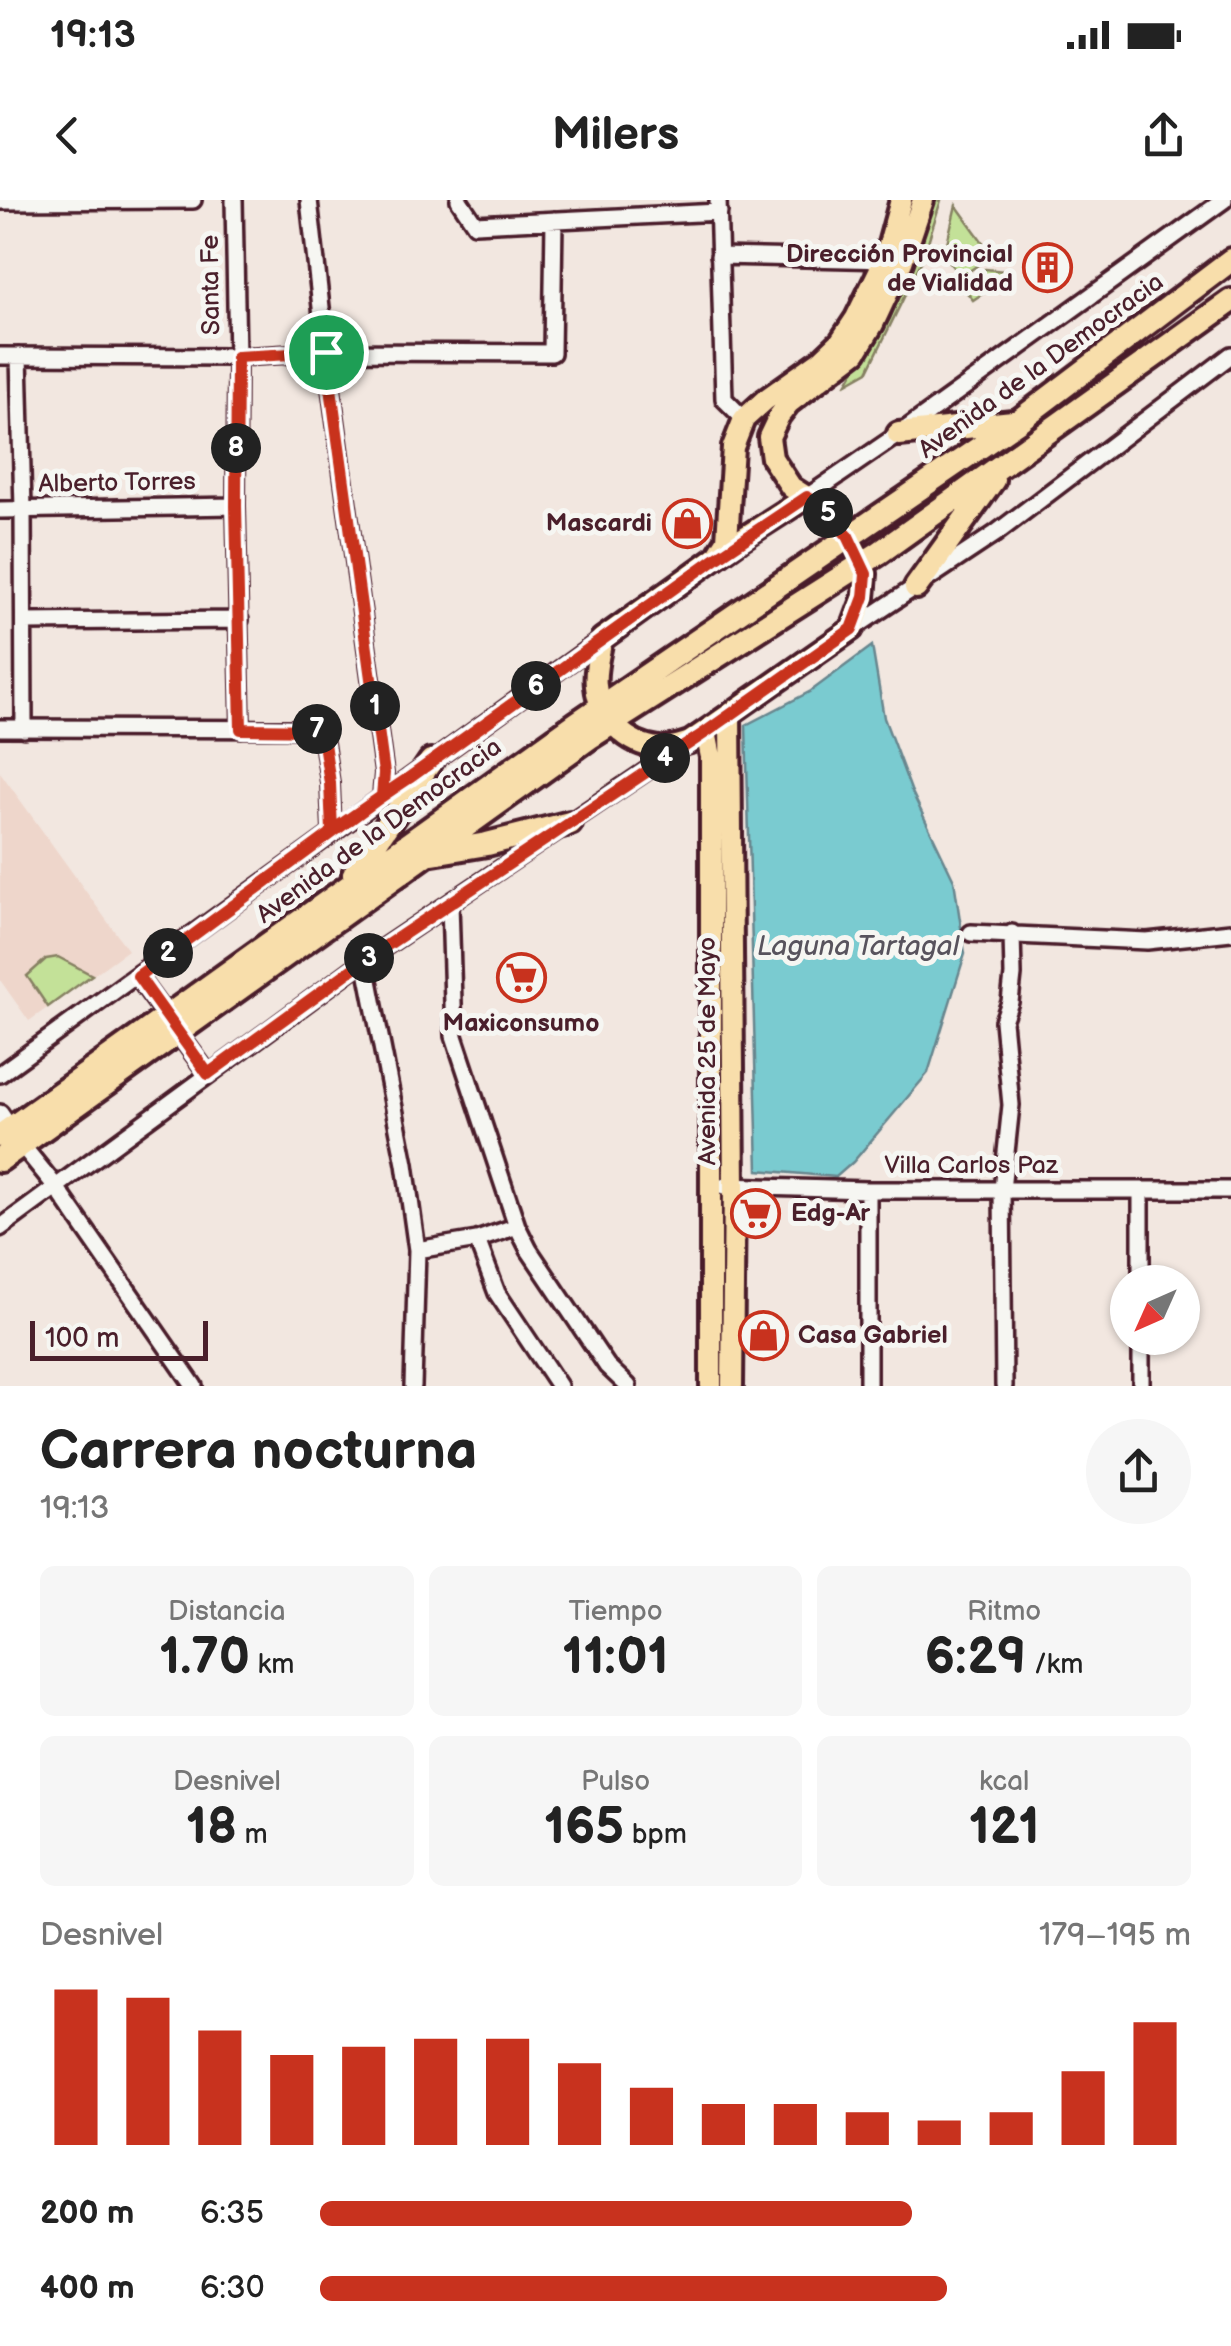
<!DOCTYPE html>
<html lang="es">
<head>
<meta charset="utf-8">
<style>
	body { margin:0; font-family:"Balsamiq Sans",sans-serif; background:#f6f6f6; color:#222; height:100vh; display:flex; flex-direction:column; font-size:38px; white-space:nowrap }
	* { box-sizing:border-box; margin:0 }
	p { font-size:32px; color:#767676 }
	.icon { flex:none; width:55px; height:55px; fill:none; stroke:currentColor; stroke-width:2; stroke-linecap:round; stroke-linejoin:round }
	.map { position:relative; height:1186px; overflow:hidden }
	.drawer { display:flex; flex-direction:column; background:#fff; flex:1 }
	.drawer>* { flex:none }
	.needle { width:65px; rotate:225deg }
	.tools { position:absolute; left:1110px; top:1065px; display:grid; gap:20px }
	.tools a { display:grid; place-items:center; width:90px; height:90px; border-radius:50%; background:#fff; box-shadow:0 2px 8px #0004; font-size:50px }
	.scale { position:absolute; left:30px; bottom:25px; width:178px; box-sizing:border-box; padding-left:10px; border:5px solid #4a1f2b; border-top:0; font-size:28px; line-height:35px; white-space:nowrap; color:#4a1f2b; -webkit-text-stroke:8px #f6f6f2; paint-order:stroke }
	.pin { position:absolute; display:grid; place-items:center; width:85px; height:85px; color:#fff; margin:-42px; border:5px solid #fff; border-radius:50%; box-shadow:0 2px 10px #0007 }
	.km { position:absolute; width:50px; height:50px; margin:-25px; border-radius:50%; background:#222; color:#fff; font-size:28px; line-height:50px; text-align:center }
	.round { display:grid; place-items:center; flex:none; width:105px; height:105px; border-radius:52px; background:#f6f6f6 }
	.overview { display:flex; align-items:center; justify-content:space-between; height:170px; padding:0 40px }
	h1 { font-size:55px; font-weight:700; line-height:75px }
	.metrics { display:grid; grid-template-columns:repeat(3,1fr); gap:15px; height:170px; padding:10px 40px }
	.metrics div { display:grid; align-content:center; border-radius:15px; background:#f6f6f6; text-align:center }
	.metrics b { font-size:50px; font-weight:700 }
	.metrics small { font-size:28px; font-weight:400 }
	.metrics p { font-size:28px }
	.chart { height:280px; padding:20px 40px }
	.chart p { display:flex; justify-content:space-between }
	.chart svg { width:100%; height:180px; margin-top:10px; stroke:#c8321e; stroke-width:6 }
	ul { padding:0 40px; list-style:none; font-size:32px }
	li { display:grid; grid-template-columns:160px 120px 1fr; align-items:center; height:75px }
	li i { height:25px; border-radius:12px; background:#c8321e }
	.status { display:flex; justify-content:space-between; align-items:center; height:70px; padding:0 50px; background:#fff; direction:ltr }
	.status svg { height:28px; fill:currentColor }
	header { display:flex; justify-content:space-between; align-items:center; height:130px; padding:0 40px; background:#fff; font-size:45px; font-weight:700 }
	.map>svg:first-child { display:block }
</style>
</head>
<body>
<div class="status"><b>19:13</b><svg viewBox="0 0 49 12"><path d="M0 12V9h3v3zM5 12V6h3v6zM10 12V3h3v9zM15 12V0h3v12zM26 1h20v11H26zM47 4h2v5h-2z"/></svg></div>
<header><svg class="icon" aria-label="back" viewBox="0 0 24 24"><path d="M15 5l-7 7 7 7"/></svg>Milers<svg class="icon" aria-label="share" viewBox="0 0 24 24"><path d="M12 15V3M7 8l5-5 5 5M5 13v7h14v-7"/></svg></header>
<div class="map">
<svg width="1231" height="1186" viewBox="0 0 1231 1186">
	<rect width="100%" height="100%" fill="#f2e7e0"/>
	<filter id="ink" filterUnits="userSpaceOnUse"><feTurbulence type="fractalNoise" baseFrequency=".01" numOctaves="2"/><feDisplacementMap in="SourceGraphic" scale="20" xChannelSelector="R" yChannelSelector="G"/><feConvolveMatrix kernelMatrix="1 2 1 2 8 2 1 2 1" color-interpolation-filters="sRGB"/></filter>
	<g filter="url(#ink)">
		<path fill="#eed6cb" d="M 0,572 L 128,750 L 29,821 L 0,780 Z"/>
		<path fill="#c3e198" stroke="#868062" stroke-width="2.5" d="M 929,0 L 941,0 L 923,58 L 868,171 L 847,183 L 863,155 L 890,119 L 916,47 Z
			M 956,5 L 992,55 L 961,77 L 944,56 Z
			M 985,69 L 1004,71 L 1006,78 L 973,100 L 961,85 Z
			M 58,757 L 92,775 L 48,807 L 27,776 L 46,759 Z"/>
		<path fill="#7acbd0" stroke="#67868e" stroke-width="2.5" d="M 872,446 L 884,518 L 911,590 L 954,680 L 965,754 L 928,873 L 853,962 L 836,977 L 758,970 L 746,525 L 811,491 Z"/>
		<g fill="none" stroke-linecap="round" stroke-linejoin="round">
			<defs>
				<path id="minor" d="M 234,0 L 237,157 L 236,306 L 241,529
					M 309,0 L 326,152 L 384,573 L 382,596
					M 459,0 L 475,24 L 719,12
					M 718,0 L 724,199 L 744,219
					M 0,1 L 193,0
					M 719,56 L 890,60
					M 0,156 L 237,157 L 326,152 L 552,153 L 554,20
					M 19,156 L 23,309 L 24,529
					M 807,297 L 899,234 L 1224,0
					M 0,310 L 236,306
					M 24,422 L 240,420
					M 852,429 L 995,334 L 1231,155
					M 0,528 L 322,529 L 330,583 L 332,631
					M 450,703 L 454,836 L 517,1026 L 529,1050 L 607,1166 L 628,1186
					M 971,733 L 1147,741 L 1231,732
					M 365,760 L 405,964 L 417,1050 L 413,1186
					M 137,776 L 208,874
					M 0,874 C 200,728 401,584 602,439
					M 0,913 L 21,944 L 56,987 L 194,1186
					M 725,986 L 868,990 L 1231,990
					M 868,990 L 868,1186
					M 0,1028 L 365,760 L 679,549
					M 477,1040 L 497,1093 L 559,1186
					M 417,1050 L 477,1040 L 517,1026
					M 1141,1082 L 1141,990
					M 1004,1186 L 1002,990 L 1011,905 L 1003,821 L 1010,802 L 1013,775 L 1012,733
					M 1141,1186 L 1141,1138"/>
				<path id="major" d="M 807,297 L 740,340 L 602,439 C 599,454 594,472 596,486 C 599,517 627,545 659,548 C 669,549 680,545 690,542 L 852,429 L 864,397 L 866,374 L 862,363 L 848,336 L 834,320 L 819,305 L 791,287 L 772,258 L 769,237 L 779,216 L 789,203 L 856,152 L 873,124 L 902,62 L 923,0
					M 717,356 L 727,340 L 733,247 L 744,219 L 765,200 L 820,161 L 840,142 L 856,118 L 885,59 L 901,0
					M 730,515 L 734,986 L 732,1186
					M 706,532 L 711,557 L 711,1186"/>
				<path id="highway" d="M 899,234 L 1013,222
					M 916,387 L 993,280
					M 433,653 L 487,644 L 570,623
					M 354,674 L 431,561
					M 0,936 L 577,523 L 1017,222 L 1231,60
					M 0,960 L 589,538 L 879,353 L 1231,101"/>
			</defs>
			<use href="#minor" stroke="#4a1f2b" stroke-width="22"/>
			<use href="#major" stroke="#4a1f2b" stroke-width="28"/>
			<use href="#highway" stroke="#4a1f2b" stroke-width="30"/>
			<use href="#minor" stroke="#f6f6f2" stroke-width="15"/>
			<use href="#major" stroke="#f8deab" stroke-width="20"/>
			<use href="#highway" stroke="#f8deab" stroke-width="22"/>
		</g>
	</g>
	<g fill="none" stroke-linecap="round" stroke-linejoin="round" filter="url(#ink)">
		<defs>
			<path id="route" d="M 326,152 L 384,573 L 382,596 L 138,776 L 208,874 L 365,760 L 706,532 L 852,429 L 864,397 L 866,374 L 848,336 L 820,305 L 807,297 L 716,358 L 409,578 C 383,595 358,613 332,631 L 330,583 L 322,530 L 241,529 L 236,306 L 237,157 L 326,152"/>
		</defs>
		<use href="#route" stroke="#fff" stroke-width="20"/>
		<use href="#route" stroke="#c8321e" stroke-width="12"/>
	</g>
	<defs>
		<symbol id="building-ring" viewBox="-11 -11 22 22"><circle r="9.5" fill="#f6f6f2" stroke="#c8321e" stroke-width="1.5"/><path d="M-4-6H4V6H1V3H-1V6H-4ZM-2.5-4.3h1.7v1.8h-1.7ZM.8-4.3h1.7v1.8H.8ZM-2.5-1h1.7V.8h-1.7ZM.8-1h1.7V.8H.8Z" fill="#c8321e"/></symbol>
		<symbol id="shop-ring" viewBox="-11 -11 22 22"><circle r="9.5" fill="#f6f6f2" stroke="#c8321e" stroke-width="1.5"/><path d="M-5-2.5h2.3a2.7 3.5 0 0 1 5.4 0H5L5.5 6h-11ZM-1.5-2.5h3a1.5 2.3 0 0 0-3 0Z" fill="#c8321e"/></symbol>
		<symbol id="supermarket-ring" viewBox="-11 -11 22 22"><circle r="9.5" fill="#f6f6f2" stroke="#c8321e" stroke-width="1.5"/><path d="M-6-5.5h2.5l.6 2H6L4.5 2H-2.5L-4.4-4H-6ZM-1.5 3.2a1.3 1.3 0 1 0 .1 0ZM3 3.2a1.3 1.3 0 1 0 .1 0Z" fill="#c8321e"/></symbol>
	</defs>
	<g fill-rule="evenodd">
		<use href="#building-ring" x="1020" y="40" width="55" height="55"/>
		<use href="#shop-ring" x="660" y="296" width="55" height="55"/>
		<use href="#supermarket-ring" x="494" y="750" width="55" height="55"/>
		<use href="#supermarket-ring" x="728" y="986" width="55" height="55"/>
		<use href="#shop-ring" x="736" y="1108" width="55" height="55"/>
	</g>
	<g text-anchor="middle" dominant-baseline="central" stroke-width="10" stroke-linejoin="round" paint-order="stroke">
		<g font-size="25" font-weight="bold" fill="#4a1f2b" stroke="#f6f6f2" text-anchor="end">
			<text x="1013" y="54">Dirección Provincial<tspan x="1013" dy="29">de Vialidad</tspan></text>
			<text x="652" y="323">Mascardi</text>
			<text x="521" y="823" text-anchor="middle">Maxiconsumo</text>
			<text x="791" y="1013" text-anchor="start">Edg-Ar</text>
			<text x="798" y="1135" text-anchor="start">Casa Gabriel</text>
		</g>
		<g font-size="25" fill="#4a1f2b" stroke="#f6f6f2">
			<text transform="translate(211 85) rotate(-91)">Santa Fe</text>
			<text transform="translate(1041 166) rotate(-36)">Avenida de la Democracia</text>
			<text transform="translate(117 283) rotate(-1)">Alberto Torres</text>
			<text transform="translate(379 631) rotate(-36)">Avenida de la Democracia</text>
			<text transform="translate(707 851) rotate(-90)">Avenida 25 de Mayo</text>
			<text x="971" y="965">Villa Carlos Paz</text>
		</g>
		<g font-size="28" font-style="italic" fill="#58535d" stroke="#f6f6f2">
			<text x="858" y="746">Laguna Tartagal</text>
		</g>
	</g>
</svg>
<div class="tools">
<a><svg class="needle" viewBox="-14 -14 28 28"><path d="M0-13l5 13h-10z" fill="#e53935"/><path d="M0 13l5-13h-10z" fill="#767676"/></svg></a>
</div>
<div class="scale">100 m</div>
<div class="pin" style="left:326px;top:152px;background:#1e9e55"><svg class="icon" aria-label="arrive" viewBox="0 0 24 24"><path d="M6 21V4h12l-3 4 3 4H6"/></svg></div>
<b class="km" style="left:375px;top:506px">1</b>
<b class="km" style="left:168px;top:753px">2</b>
<b class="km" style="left:369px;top:758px">3</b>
<b class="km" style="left:665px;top:558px">4</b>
<b class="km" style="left:828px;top:313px">5</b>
<b class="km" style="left:536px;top:486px">6</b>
<b class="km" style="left:317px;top:529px">7</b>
<b class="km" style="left:236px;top:248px">8</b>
</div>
<section class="drawer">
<div class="overview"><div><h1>Carrera nocturna</h1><p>19:13</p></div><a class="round"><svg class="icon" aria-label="share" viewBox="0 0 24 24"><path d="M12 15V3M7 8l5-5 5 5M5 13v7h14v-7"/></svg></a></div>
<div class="metrics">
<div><p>Distancia</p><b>1.70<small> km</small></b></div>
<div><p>Tiempo</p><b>11:01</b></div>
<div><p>Ritmo</p><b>6:29<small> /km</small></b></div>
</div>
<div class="metrics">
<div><p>Desnivel</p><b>18<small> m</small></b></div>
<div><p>Pulso</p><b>165<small> bpm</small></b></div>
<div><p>kcal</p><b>121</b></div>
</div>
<div class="chart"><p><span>Desnivel</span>179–195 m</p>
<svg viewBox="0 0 160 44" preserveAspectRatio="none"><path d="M5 44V6M15 44V8M25 44V16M35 44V22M45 44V20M55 44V18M65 44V18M75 44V24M85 44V30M95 44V34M105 44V34M115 44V36M125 44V38M135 44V36M145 44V26M155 44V14"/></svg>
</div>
<ul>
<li><b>200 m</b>6:35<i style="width:68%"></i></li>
<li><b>400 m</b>6:30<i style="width:72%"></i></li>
</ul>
</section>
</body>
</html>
